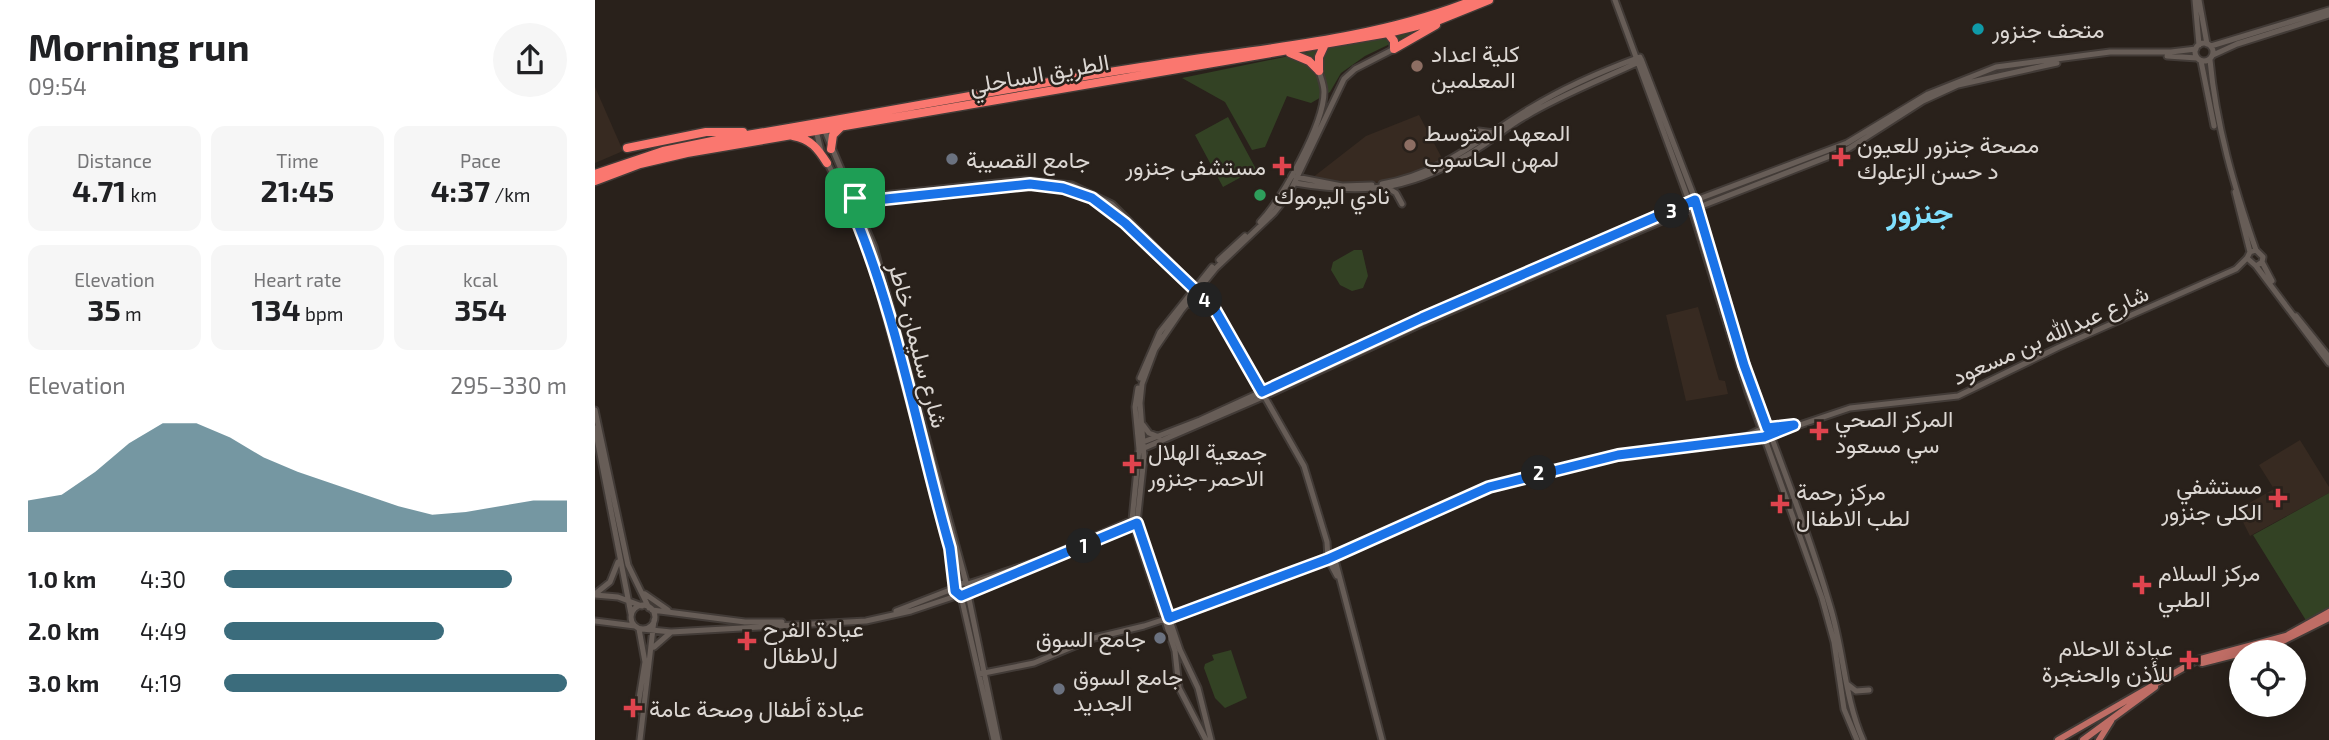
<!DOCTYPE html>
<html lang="en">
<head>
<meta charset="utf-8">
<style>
	body { margin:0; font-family:"Exo 2",Vazirmatn,sans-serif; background:#f6f6f6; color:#202124; height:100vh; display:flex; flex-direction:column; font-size:26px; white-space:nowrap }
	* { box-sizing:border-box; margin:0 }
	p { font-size:23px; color:#757577 }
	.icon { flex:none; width:38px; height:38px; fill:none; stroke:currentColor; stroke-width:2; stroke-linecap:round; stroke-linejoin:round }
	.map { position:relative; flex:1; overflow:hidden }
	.sheet { display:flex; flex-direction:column; background:#fff; width:595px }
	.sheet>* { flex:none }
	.controls { position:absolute; left:1634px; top:640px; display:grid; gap:14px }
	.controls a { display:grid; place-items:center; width:77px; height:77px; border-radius:50%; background:#fff; box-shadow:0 4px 18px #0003; font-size:35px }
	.pin { position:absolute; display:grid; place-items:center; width:60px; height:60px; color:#fff; margin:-30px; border-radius:14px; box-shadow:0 4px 10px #0006 }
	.km { position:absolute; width:35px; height:35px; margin:-18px; border-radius:50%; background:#222; color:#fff; font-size:19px; line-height:35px; text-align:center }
	.round { display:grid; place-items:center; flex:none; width:74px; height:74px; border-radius:37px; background:#f6f6f6 }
	.overview { display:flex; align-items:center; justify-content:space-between; height:119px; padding:0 28px }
	h1 { font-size:38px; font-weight:700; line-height:52px }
	.metrics { display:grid; grid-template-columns:repeat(3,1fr); gap:10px; height:119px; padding:7px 28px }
	.metrics div { display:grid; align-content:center; border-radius:14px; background:#f6f6f6; text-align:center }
	.metrics b { font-size:30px; font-weight:700 }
	.metrics small { font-size:19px; font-weight:400 }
	.metrics p { font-size:19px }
	.chart { height:196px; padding:14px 28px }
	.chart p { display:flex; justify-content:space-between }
	.chart svg { width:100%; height:126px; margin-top:7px; fill:#3b6c7c; opacity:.7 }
	ul { padding:0 28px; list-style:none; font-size:23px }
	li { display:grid; grid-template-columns:112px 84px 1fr; align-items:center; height:52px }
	li i { height:18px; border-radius:9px; background:#3b6c7c }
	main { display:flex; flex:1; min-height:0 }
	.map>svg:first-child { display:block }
</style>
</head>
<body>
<main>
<section class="sheet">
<div class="overview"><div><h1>Morning run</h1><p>09:54</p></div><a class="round"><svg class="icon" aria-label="share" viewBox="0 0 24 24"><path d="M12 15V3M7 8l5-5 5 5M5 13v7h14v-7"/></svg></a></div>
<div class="metrics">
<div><p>Distance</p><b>4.71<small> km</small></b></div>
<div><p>Time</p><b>21:45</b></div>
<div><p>Pace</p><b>4:37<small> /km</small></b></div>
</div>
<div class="metrics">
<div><p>Elevation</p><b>35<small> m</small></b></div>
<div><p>Heart rate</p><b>134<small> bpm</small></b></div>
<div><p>kcal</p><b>354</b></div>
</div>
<div class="chart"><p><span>Elevation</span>295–330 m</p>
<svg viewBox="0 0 160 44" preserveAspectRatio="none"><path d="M0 44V33L10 31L20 23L30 13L40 6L50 6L60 11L70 18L80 23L90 27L100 31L110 35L120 38L130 37L140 35L150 33L160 33V44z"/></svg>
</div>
<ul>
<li><b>1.0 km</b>4:30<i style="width:84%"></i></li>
<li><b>2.0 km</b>4:49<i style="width:64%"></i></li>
<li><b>3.0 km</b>4:19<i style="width:100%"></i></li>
</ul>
</section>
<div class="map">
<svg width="1734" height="740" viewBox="0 0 1734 740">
	<rect width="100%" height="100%" fill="#29211b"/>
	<path fill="#372a21" d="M 0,87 L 28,151 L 0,163 Z
		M 824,115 L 849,162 L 794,182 L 744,185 L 717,178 L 771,136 Z
		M 1103,307 L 1124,380 L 1130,381 L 1133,394 L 1091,401 L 1071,315 Z
		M 1705,440 L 1734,487 L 1734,493 L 1655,536 L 1642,510 L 1679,489 L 1664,465 Z"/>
	<path fill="#334224" d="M 826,29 L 770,56 L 746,73 L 735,92 L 716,103 L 692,96 L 670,147 L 657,150 L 630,102 L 587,78 Z
		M 633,117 L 661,169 L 628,187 L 600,135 Z
		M 759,250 L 767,250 L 773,276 L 768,288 L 757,291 L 745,285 L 736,270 L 738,262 Z
		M 1734,493 L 1734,609 L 1712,622 L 1658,535 Z
		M 636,650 L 652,698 L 630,708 L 620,698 L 609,668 L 610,664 L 619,660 L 617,655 Z"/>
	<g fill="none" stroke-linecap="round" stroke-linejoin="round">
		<defs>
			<path id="secondary" d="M 1020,0 L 1094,201
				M 1600,0 L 1604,45
				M 1604,0 L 1612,44
				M1600 52a9 9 0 1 1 18 0a9 9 0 1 1-18 0Z
				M 1616,46 L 1734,10
				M 1618,55 L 1642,44 L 1734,15
				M 1572,56 L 1602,58
				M 1046,59 L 1100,199
				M 1615,60 C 1621,125 1639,187 1661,250 L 1668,257 L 1667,262 L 1661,266 L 1652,258 L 1655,252 L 1661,250
				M 1606,61 L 1619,126
				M 229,129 L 279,247 L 371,582
				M 221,130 L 226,151
				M 884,131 L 899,133
				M 231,160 L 269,235 L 354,548 L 360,591 L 366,596 L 374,592 L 371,582 L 361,585
				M 701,177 L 747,186 L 777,185
				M 700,183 C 776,196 821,189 887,146 C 902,136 916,124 931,116 C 968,94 1008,79 1046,61
				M 787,184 C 844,175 886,138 934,109 C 968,88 1007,71 1045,57
				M 793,188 L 801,193 L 807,204
				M 1640,192 L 1655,252
				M 259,198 L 431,180 L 477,185 L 517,204 L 615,302
				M 1101,200 L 1252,143 L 1333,94 L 1401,67 L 1515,52 L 1576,52 L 1601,49
				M 254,204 L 435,184 L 468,188 L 508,205 L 619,308 L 709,466 L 732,542 L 733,559 L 742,576
				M 1104,207 L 1253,149 L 1328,101 L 1363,85 L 1462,63
				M 1103,208 C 1133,345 1196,472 1235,606 C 1249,651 1249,697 1268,740
				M 1097,210 L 1153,392 L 1227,598 L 1239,642 L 1249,709 L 1262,740
				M 270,221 L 272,210 L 281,200
				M 665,222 C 687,199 729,124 729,92 C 729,85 726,78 724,71
				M 624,260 L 650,236
				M 1667,262 L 1677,281
				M 1661,266 L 1734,363
				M 591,304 L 615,305
				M 1701,316 L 1734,357
				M 545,378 L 565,332 L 617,267
				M 543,388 L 540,407 L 544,449 L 537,520 L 580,651 L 584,688 L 611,740
				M 0,410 L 33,565 L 54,608
				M 548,425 L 554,433 L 564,437
				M 0,428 L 36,614
				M 1146,439 L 1166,429 L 1199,425
				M 548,442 L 605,420 L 827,318 L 1093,203
				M 547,449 L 670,396 L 835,320 L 1095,209
				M 739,556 L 787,740
				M 444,565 L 470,554
				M 373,584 L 446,560 L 538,520
				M 375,590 L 411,575
				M 0,594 L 15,582 L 23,562
				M 50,594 L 73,610
				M 373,594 L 403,740
				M 0,595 L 23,597 L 47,606
				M 366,596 L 399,740
				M36 617a12 12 0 1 1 24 0a12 12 0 1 1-24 0Z
				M 57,610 L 150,622 L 187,622
				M 301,611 L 360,588
				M 0,621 L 40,626
				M 47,629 L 76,632 L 271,621 L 316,611 L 364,595
				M 59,647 L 75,633
				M 384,674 L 439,663 L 499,638 L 549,626 L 625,601 L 733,559 L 864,499 L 925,477 L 1029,454 L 1083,450 L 1169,437 L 1255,408 L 1363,396 L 1464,347 L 1641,269 L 1652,258
				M 1252,684 L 1261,691 L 1274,690
				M 42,711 L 50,662 L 44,629
				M 45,740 L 59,620
				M 616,740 L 603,688 L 585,650 L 542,523 L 549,457 L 545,403 L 547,384 L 560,349 L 586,311 L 621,268 L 679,213 L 694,194 L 749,79 L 760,69 L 799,49"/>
			<path id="primary" d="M 1607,663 L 1682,644 L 1734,618
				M 1463,740 L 1602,660 L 1691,636 L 1734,612
				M 1488,740 L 1560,687
				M 1504,740 L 1516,721"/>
			<path id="highway" d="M 792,32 L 799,41 L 799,49 L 841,25
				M 695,53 L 714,61 L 724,71
				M 724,71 L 724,57 L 730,44
				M 198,136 C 216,139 223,149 232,163
				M 32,148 L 111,132 L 148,132
				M 236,149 L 238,135 L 246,127
				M 0,174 L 68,151 L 122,140 C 264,117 404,89 546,67 C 656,49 775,42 879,0
				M 0,181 L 45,164 L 92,153 L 793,33 L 842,21 L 894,0"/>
		</defs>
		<use href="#secondary" stroke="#423b37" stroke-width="9"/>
		<use href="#primary" stroke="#423b37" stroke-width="10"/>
		<use href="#highway" stroke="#423b37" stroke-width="11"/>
		<use href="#secondary" stroke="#675d57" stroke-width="5"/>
		<use href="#primary" stroke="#bf6d65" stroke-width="6"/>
		<use href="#highway" stroke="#fa776f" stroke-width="8"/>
	</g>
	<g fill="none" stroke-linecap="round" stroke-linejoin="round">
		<defs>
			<path id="route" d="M 435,184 L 468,188 L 497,198 L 530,223 L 619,308 L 667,392 L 827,318 L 1100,200 L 1149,365 L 1172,428 L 1199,425 L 1169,437 L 1023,455 L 894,487 L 733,559 L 574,618 L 542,523 L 366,596 L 360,591 L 355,548 C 323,436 300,305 253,200 L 260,198 L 262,202 Z"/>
		</defs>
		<use href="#route" stroke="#fff" stroke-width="14"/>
		<use href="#route" stroke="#1a73e8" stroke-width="9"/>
	</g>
	<circle fill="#0f9aa8" stroke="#29211b" stroke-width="2.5" cx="1383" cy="29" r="7"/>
	<g fill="#8d6e63" stroke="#29211b" stroke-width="2.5">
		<circle cx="822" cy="66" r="7"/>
		<circle cx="815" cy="145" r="7"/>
	</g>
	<g fill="#e0444e" stroke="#29211b" stroke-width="2.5">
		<path d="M1242.5 146.5h7v7h7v7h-7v7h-7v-7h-7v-7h7z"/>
		<path d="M683.5 155.5h7v7h7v7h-7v7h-7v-7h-7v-7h7z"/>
		<path d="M1220.5 420.5h7v7h7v7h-7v7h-7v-7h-7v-7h7z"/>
		<path d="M533.5 453.5h7v7h7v7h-7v7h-7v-7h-7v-7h7z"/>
		<path d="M1679.5 487.5h7v7h7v7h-7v7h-7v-7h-7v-7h7z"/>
		<path d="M1181.5 493.5h7v7h7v7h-7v7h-7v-7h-7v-7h7z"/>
		<path d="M1543.5 574.5h7v7h7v7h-7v7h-7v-7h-7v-7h7z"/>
		<path d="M148.5 630.5h7v7h7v7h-7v7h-7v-7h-7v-7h7z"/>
		<path d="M1590.5 649.5h7v7h7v7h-7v7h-7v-7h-7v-7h7z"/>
		<path d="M34.5 697.5h7v7h7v7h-7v7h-7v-7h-7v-7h7z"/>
	</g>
	<g fill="#6b7280" stroke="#29211b" stroke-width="2.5">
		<circle cx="357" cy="159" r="7"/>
		<circle cx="565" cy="638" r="7"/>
		<circle cx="464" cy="689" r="7"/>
	</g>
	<circle fill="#2e9e5b" stroke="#29211b" stroke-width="2.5" cx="665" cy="195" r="7"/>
	<g text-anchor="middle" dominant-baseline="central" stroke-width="5" stroke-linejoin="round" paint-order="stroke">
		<g font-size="23" fill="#dcd7d3" stroke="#29211b" text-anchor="start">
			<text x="1397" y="29">متحف جنزور</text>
			<text x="836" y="53">كلية اعداد<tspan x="836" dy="26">المعلمين</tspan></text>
			<text x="829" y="132">المعهد المتوسط<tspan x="829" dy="26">لمهن الحاسوب</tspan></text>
			<text x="1262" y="144">مصحة جنزور للعيون<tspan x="1262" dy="26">د حسن الزعلوك</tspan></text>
			<text x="371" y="159">جامع القصيبة</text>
			<text x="671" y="166" text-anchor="end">مستشفى جنزور</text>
			<text x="679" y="195">نادي اليرموك</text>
			<text x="1240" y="418">المركز الصحي<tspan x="1240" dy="26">سي مسعود</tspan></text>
			<text x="553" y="451">جمعية الهلال<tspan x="553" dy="26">الاحمر-جنزور</tspan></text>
			<text x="1667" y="485" text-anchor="end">مستشفي<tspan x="1667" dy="26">الكلى جنزور</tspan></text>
			<text x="1201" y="491">مركز رحمة<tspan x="1201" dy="26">لطب الاطفال</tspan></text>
			<text x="1563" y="572">مركز السلام<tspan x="1563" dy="26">الطبي</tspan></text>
			<text x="168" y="628">عيادة الفرح<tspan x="168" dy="26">لﻻطفال</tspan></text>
			<text x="551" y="638" text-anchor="end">جامع السوق</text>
			<text x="1578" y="647" text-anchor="end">عيادة الاحلام<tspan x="1578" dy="26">للأذن والحنجرة</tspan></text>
			<text x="478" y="676">جامع السوق<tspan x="478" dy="26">الجديد</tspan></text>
			<text x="54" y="708">عيادة أطفال وصحة عامة</text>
		</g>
		<g font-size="23" fill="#dcd7d3" stroke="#29211b">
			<text transform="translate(444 73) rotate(-10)">الطريق الساحلي</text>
			<text transform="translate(1455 334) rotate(-24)">شارع عبدالله بن مسعود</text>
			<text transform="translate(324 345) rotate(75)">شارع سليمان خاطر</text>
		</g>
		<g font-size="30" font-weight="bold" fill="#80e0fe" stroke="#29211b">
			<text x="1325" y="211">جنزور</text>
		</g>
	</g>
</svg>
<div class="controls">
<a><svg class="icon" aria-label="locate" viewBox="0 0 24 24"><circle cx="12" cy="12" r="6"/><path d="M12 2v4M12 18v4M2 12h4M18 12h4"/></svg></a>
</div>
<div class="pin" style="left:260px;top:198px;background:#1e9e55"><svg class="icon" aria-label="arrive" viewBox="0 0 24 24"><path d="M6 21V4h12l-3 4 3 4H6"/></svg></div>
<b class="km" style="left:489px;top:546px">1</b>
<b class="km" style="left:944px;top:473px">2</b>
<b class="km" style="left:1077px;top:211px">3</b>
<b class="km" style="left:610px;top:300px">4</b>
</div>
</main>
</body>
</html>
